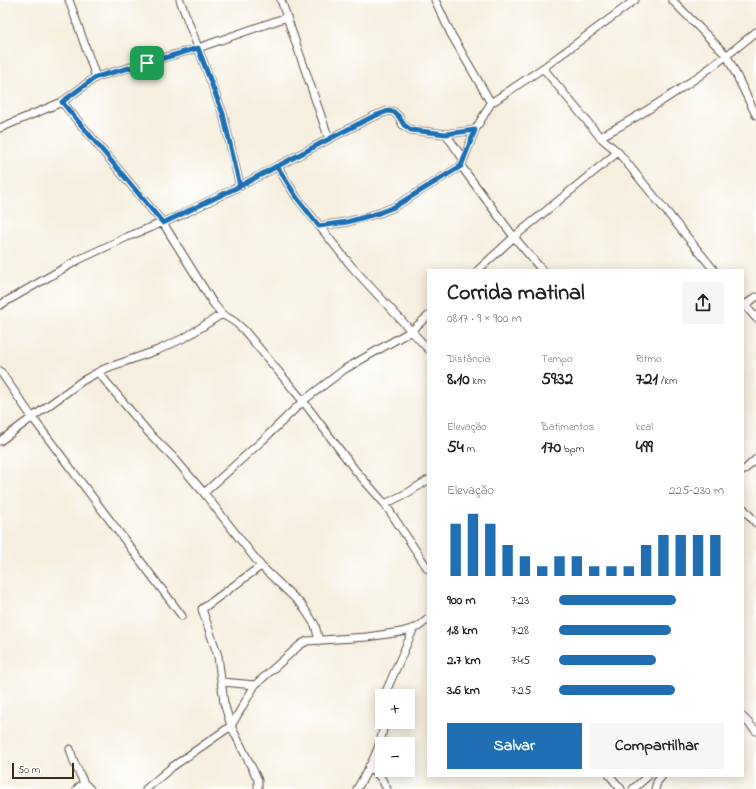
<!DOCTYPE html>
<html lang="pt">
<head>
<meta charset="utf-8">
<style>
	body { margin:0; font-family:"Indie Flower",sans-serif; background:#f6f6f6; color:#202124; height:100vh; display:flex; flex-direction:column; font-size:15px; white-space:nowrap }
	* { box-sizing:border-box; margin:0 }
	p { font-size:13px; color:#757577 }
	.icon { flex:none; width:22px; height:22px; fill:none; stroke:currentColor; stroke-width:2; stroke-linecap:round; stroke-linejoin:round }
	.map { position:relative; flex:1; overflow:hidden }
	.drawer { position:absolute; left:427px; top:269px; width:317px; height:508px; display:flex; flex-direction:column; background:#fff; border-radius:0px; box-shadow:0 2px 10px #0003 }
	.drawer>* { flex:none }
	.fabs { position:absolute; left:375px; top:689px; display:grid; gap:8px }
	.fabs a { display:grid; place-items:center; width:40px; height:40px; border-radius:0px; background:#fff; box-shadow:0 2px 10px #0003; font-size:20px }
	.scale { position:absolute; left:12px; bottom:10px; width:62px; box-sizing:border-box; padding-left:4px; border:2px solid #3b2a1e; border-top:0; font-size:11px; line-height:14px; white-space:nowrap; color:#3b2a1e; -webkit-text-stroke:3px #fff; paint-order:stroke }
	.pin { position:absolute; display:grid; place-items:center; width:34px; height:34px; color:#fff; margin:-17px; border-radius:8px; box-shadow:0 2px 6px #0006 }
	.round { display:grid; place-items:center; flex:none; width:42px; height:42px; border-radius:0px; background:#f6f6f6 }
	.overview { display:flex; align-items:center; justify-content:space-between; height:68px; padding:0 20px }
	h1 { font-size:22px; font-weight:700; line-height:30px }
	.metrics { display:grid; grid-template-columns:repeat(3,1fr); gap:6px; height:68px; padding:4px 20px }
	.metrics div { display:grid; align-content:center }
	.metrics b { font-size:17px; font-weight:700 }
	.metrics small { font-size:11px; font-weight:400 }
	.metrics p { font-size:11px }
	.chart { height:112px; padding:8px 20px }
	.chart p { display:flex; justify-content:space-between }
	.chart svg { width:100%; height:72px; margin-top:4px; stroke:#1f6fb2; stroke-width:6 }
	.primary-button { display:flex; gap:8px; margin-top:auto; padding:8px 20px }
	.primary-button a { flex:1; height:46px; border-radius:0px; background:#1f6fb2; color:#fff; font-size:16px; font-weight:700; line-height:46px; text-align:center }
	.primary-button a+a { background:#f6f6f6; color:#202124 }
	ul { padding:0 20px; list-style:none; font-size:13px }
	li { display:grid; grid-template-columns:64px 48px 1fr; align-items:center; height:30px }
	li i { height:10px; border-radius:5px; background:#1f6fb2 }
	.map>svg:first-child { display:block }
</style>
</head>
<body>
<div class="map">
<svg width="756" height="789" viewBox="0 0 756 789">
	<rect width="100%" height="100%" fill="#fff"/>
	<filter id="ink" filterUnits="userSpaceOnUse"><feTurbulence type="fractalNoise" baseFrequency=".025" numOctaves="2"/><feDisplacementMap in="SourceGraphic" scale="8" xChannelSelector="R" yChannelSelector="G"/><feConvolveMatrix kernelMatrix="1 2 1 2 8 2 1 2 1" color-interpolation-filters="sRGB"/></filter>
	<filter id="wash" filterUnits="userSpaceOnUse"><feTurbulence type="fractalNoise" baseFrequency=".012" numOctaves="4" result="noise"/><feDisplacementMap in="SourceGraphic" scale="16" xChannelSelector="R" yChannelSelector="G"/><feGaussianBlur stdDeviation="0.9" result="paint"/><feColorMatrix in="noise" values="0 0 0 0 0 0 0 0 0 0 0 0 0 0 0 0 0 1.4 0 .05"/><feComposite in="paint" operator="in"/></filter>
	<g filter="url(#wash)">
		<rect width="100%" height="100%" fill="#f6efdf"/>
	</g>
	<g filter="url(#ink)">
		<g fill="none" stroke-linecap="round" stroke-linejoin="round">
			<defs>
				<path id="street" d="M 69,0 L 96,77
					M 180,0 L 223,114 L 240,186
					M 281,0 L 329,139
					M 435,0 L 451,34 L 491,103
					M 672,0 L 727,56 L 756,115
					M 543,68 L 600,137 L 618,152 L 714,270
					M 62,102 L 163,223 L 213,303 L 222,314 L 235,322 L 244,330 L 303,401 L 355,470 L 385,504 L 428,569
					M 0,128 L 62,102 L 96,77 L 198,48 L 287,17
					M 446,134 L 463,159
					M 600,137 C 655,108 708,72 756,32
					M 277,166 L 297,198 L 352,267 L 428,349
					M 461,166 L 514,237 L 542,270
					M 319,226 L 347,222 L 379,213 L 394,207 L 461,166 L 475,130 L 491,103 L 543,68 L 635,0
					M 478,270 L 514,237 L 618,152
					M 743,303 L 756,318
					M 0,305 L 78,260 L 127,237 L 181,215 L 240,186 L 329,139 L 372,117 L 388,111 L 394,112 L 399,117 L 403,125 L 411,130 L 446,134 L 475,130
					M 745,305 L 756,297
					M 0,371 L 32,417 L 182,616
					M 98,372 L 148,432 L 175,459 L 204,493 L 261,566 L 302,605 L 315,625 L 319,641
					M 0,441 L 82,381 L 104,369 L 158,350 L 186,337 L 222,314
					M 743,471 L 756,459
					M 204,493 L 264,439 L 303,401 L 345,369 L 411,331 L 428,316
					M 385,504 L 409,492 L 428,480
					M 743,508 L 756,523
					M 222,682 L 255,685
					M 384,696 L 413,630
					M 382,704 L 382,707
					M 743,717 L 756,731
					M 70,749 L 74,762 L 84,783
					M 369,766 L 381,778 L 387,789
					M 610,776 L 621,789
					M 77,789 L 84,783 L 90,789
					M 146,789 L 172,767 L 231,726 L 224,703 L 218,656 L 202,609 L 261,566
					M 258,789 L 258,780 L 231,726 L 255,685 L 300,645 L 307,641 L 367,637 L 401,632 L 418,627 L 428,619
					M 357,789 C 369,768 382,747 384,722
					M 633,789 L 648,776
					M 655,789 L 657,782 L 662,776"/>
			</defs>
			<use href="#street" stroke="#57483b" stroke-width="9"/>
			<use href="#street" stroke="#fff" stroke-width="7"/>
		</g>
	</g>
	<g fill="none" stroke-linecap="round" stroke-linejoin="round" filter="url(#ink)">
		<defs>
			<path id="route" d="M 147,63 L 96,77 L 62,102 L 163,223 L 240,186 L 329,139 L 372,117 L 388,111 L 394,112 L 399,117 L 404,125 L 411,130 L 446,134 L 475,130 L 461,166 L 394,207 L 379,213 L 347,222 L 319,226 L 297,198 L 277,166 L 240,186 L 223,114 L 198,48 L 147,63"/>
		</defs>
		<use href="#route" stroke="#fff" stroke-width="8"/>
		<use href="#route" stroke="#1f6fb2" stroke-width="5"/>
	</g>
</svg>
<div class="fabs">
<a>+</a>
<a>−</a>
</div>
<div class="scale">50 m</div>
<div class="pin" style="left:147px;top:63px;background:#1e9e55"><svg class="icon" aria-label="arrive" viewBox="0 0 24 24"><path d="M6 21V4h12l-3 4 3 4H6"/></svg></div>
<section class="drawer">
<div class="overview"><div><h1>Corrida matinal</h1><p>08:17 · 9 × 900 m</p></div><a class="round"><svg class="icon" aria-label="share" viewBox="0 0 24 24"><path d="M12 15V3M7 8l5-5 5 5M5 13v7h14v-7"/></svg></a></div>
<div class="metrics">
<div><p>Distância</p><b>8.10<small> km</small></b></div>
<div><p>Tempo</p><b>59:32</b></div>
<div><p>Ritmo</p><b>7:21<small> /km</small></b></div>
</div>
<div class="metrics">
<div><p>Elevação</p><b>54<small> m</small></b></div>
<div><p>Batimentos</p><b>170<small> bpm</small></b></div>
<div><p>kcal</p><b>499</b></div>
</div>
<div class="chart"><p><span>Elevação</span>225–230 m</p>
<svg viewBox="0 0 160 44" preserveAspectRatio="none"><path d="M5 44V12M15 44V6M25 44V12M35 44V25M45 44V32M55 44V38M65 44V32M75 44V32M85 44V38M95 44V38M105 44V38M115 44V25M125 44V19M135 44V19M145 44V19M155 44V19"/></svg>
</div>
<ul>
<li><b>900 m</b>7:23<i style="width:71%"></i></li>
<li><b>1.8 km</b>7:28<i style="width:68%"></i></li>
<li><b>2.7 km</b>7:45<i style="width:59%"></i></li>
<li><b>3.6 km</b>7:25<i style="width:70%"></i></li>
</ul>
<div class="primary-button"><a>Salvar</a><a>Compartilhar</a></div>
</section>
</div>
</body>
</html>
